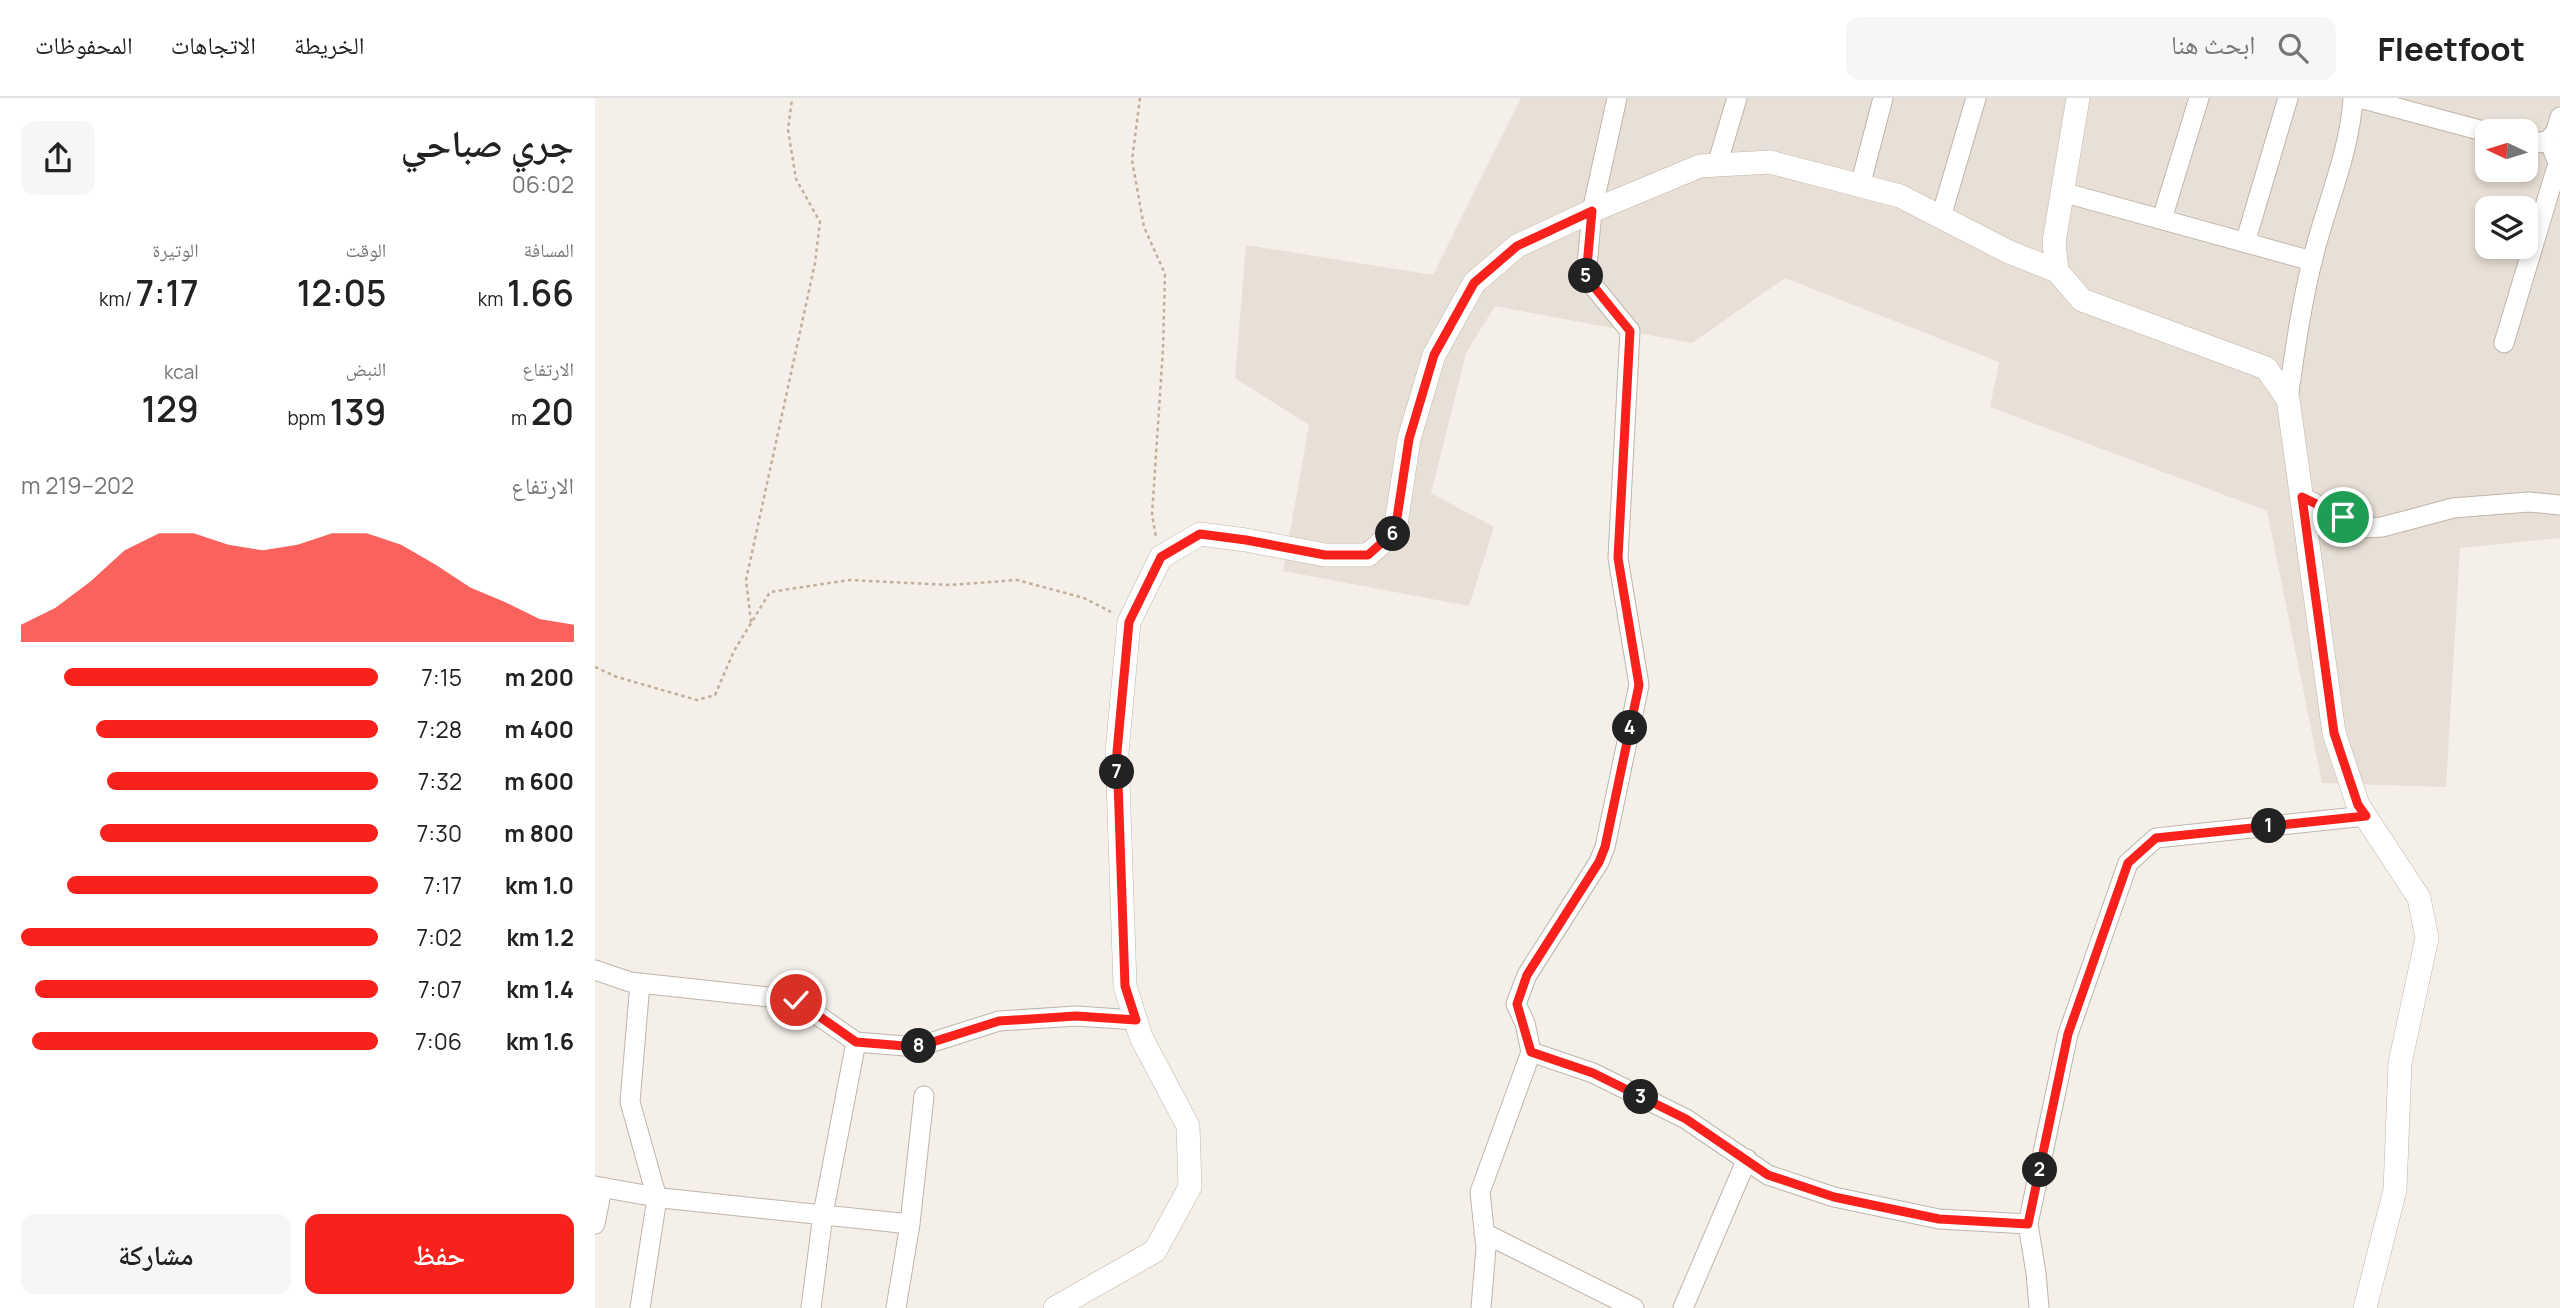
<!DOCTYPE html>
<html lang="ar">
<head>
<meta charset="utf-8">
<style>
	body { margin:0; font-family:Manrope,"Noto Naskh Arabic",sans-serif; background:#f6f6f6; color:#222; direction:rtl; height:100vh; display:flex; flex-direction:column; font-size:26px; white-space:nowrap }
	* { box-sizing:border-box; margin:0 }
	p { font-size:23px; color:#767676 }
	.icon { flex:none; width:38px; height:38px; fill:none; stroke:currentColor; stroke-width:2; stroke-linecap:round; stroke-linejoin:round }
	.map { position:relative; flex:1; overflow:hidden; direction:ltr }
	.details { display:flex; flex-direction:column; background:#fff; width:595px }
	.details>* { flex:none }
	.needle { width:46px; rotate:274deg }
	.buttons { position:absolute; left:1880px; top:21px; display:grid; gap:14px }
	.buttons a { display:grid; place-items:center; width:63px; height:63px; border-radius:14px; background:#fff; box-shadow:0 4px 10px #0003; font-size:35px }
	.pin { position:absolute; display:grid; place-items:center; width:60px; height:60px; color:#fff; margin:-30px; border:4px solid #fff; border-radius:50%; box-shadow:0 2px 7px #0007 }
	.km { position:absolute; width:35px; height:35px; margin:-18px; border-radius:50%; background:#222; color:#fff; font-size:19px; line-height:35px; text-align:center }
	.round { display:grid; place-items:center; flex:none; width:74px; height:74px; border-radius:14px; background:#f6f6f6 }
	.headline { display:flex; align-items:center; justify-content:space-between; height:119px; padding:0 21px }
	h1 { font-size:38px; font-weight:600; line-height:52px }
	.metrics { display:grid; grid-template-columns:repeat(3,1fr); gap:10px; height:119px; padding:7px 21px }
	.metrics div { display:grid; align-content:center }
	.metrics b { font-size:35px; font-weight:600 }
	.metrics small { font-size:19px; font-weight:400 }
	.metrics p { font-size:19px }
	.chart { height:196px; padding:14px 21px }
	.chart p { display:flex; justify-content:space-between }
	.chart svg { width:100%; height:126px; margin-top:7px; fill:#f8211b; opacity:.7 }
	.button { display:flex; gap:14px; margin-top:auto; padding:14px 21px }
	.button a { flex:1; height:80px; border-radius:14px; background:#f8211b; color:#fff; font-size:28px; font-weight:600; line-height:80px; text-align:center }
	.button a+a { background:#f6f6f6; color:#222 }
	ul { padding:0 21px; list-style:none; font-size:23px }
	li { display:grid; grid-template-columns:112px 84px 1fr; align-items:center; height:52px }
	li i { height:18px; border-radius:9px; background:#f8211b }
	header { display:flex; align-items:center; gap:42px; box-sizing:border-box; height:98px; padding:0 35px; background:#fff; border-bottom:2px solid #e0e0e0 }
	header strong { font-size:33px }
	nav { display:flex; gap:38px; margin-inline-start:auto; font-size:24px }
	.search { width:490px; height:63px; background:#f6f6f6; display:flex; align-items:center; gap:18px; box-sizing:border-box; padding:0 24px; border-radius:14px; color:#767676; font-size:26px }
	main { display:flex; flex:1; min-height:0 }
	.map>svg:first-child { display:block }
</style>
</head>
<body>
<header>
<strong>Fleetfoot</strong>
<div class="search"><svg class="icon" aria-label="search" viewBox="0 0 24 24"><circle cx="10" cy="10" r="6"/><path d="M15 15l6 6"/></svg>ابحث هنا</div>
<nav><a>الخريطة</a><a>الاتجاهات</a><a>المحفوظات</a></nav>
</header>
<main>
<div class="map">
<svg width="1965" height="1210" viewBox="0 0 1965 1210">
	<rect width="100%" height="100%" fill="#f4efe8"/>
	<path fill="#e8e0d6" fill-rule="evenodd" d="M 926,0 L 1965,0 L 1965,440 L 1865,450 L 1851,689 L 1727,685 L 1672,413 L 1395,309 L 1404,264 L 1190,180 L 1097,245 L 900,208 L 871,255 L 836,395 L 899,429 L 874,508 L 688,473 L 714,327 L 640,280 L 651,147 L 838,177 ZM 1892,33 L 1930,33 L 1930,72 L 1892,72 ZM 1892,110 L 1930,110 L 1930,149 L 1892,149 Z"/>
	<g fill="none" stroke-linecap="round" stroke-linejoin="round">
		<defs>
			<path id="minor" d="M 1765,0 L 1892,34
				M 1930,44 L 1938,46 L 1954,42 L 1961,33 L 1965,19
				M 1122,67 L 1142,0
				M 1265,88 L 1288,0
				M 1467,94 L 1717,163
				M 1346,119 L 1381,0
				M 1567,121 L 1604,0
				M 1650,145 L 1693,0
				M 1909,245 L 1963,65 L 1954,42
				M 1693,301 C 1700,251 1707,201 1720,152 C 1733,102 1755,52 1758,0
				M 1707,399 L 1768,430 L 1787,429 L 1858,410 L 1934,404 L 1965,407
				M 0,872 L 35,884 L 201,902 L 261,944 L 228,1116 L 216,1210
				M 261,944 L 322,949 L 404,923 L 481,918 L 541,922
				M 936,954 L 998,975 L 1091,1021 L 1173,1077 L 1239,1099 L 1344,1121 L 1433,1126
				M 0,1088 L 67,1100 L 315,1126
				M 0,1126 L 7,1090
				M 889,1135 L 1039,1210
				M 45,1210 L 62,1100 L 35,1004 L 45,885
				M 301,1210 L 315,1126 L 329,998
				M 886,1210 L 891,1150 L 885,1094 L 936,954 L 930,925 L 921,906 L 932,877 L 1004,764 L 1010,749 L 1044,587 L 1023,460 L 1035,233 L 991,179 L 997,113 L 1022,0
				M 1088,1210 L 1152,1061
				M 1444,1210 L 1441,1175 L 1433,1126 L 1473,936 L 1533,765 L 1561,740 L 1771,718"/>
			<path id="tertiary" d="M 1483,0 L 1459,144 L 1462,173 L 1487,202 L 1671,270 L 1693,301 L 1739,635 L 1763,707 L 1824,800 L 1832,840 L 1805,965 L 1800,1092 L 1770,1210
				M 460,1210 L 560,1153 L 595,1089 L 593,1028 L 546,939 L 530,888 L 522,654 L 534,524 L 566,459 L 605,436 L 651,442 L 730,457 L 773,457 L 800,433 L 814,341 L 839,257 L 879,185 L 922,148 L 997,113 L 1105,68 L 1175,64 L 1305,98 L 1414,154 L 1462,173"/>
		</defs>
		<use href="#minor" stroke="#bfb5aa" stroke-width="21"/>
		<use href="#tertiary" stroke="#bfb5aa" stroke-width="24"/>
		<path stroke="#c1af9c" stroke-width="2.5" stroke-dasharray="3.5 3.5" stroke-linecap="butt" d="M 545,0 L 537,62 L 549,129 L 570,176 L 568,251 L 557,417 L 561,439
			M 156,524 L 151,482 L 220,165 L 225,124 L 201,81 L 193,32 L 197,0
			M 0,569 L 22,579 L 102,602 L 120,597 L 139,553 L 175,494 L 254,482 L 355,487 L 422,482 L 489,500 L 516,514"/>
		<use href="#minor" stroke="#fff" stroke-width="19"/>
		<use href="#tertiary" stroke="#fff" stroke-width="23"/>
	</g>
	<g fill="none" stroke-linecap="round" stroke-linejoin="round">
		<defs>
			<path id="route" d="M 201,902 L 261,944 L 322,949 L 404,923 L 481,918 L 541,922 L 530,888 L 522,654 L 534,524 L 566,459 L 605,436 L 651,442 L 730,457 L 773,457 L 800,433 L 814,341 L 839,257 L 879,185 L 922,148 L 997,113 L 991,179 L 1035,233 L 1023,460 L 1044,587 L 1010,749 L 1004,764 L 932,877 L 922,906 L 936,954 L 998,975 L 1091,1021 L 1173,1077 L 1239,1099 L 1344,1121 L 1433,1126 L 1473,936 L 1533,765 L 1561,740 L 1771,718 L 1763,707 L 1739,635 L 1707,399 L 1748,419"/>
		</defs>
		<use href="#route" stroke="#fff" stroke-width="14"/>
		<use href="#route" stroke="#f8211b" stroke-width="9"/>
	</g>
</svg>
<div class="buttons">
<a><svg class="needle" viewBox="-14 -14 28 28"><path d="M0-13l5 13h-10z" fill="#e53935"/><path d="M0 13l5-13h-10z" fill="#767676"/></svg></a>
<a><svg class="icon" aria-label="layers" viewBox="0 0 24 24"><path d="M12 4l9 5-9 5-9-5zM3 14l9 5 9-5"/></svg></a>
</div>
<div class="pin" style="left:1748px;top:419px;background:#1e9e55"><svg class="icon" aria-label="arrive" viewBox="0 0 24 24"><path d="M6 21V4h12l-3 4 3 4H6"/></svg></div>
<div class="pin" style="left:201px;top:902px;background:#d93025"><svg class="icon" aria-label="check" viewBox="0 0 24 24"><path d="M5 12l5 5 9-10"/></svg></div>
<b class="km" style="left:1674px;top:728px">1</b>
<b class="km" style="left:1445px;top:1072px">2</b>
<b class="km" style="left:1046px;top:999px">3</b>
<b class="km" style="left:1035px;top:630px">4</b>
<b class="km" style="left:991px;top:178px">5</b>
<b class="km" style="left:798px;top:436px">6</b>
<b class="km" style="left:522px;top:674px">7</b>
<b class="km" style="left:324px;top:948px">8</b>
</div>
<section class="details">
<div class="headline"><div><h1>جري صباحي</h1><p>06:02</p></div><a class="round"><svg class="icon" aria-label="share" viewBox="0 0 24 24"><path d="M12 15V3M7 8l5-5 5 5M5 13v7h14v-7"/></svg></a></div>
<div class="metrics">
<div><p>المسافة</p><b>1.66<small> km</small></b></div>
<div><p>الوقت</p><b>12:05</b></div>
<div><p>الوتيرة</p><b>7:17<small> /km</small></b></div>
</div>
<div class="metrics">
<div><p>الارتفاع</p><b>20<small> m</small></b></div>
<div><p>النبض</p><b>139<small> bpm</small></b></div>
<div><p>kcal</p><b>129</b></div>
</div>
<div class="chart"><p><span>الارتفاع</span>202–219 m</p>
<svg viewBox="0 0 160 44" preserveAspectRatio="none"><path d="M0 44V38L10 32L20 23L30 12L40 6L50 6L60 10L70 12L80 10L90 6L100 6L110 10L120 17L130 25L140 30L150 36L160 38V44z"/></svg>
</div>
<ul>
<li><b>200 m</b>7:15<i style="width:88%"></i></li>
<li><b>400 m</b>7:28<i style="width:79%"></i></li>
<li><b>600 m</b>7:32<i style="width:76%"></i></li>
<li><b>800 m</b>7:30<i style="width:78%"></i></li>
<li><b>1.0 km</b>7:17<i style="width:87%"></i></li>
<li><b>1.2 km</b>7:02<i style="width:100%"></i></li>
<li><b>1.4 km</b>7:07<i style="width:96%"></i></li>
<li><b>1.6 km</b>7:06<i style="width:97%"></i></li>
</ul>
<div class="button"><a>حفظ</a><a>مشاركة</a></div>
</section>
</main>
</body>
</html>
